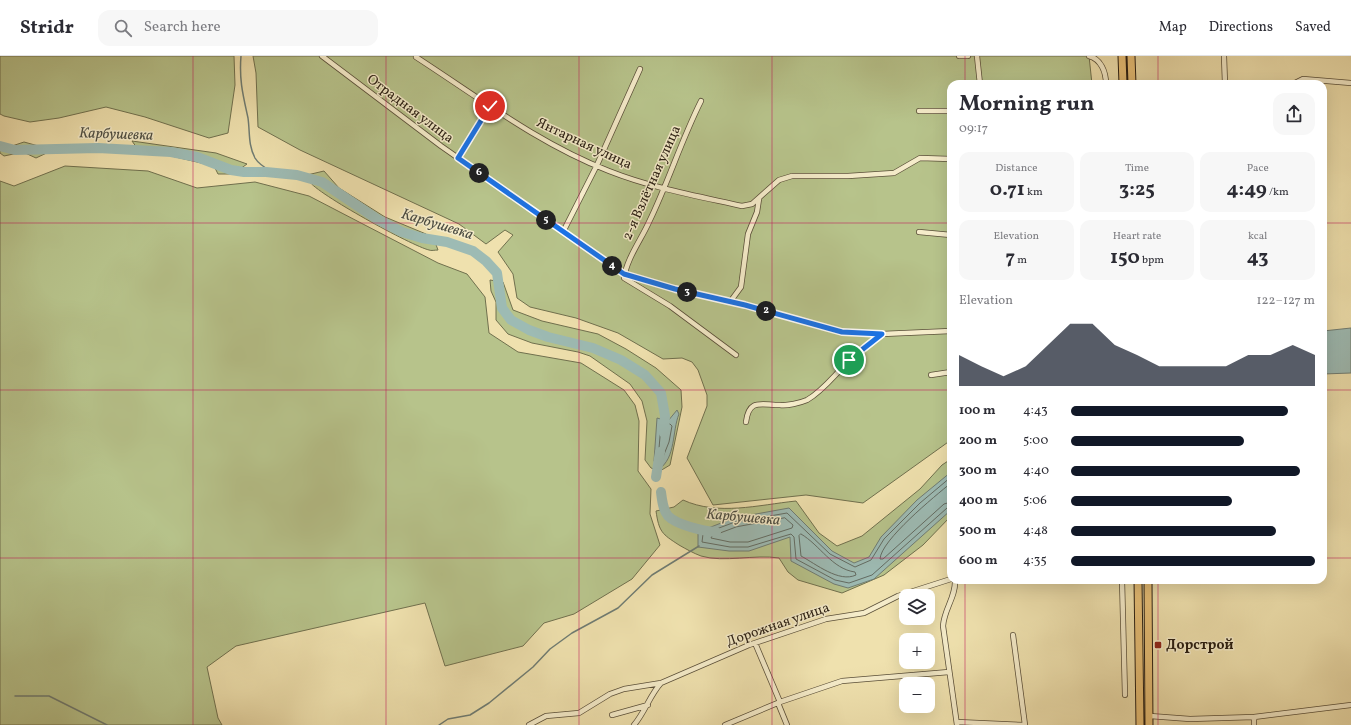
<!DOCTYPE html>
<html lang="en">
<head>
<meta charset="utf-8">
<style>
	body { margin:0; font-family:Vollkorn,serif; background:#f7f7f7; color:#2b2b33; height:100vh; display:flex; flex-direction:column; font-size:15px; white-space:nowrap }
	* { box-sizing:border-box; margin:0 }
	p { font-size:13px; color:#7c7c81 }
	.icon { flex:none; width:22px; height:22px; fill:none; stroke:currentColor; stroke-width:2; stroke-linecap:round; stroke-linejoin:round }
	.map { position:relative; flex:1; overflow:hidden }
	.sheet { position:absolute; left:947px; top:24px; width:380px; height:504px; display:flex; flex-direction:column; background:#fff; border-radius:12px; box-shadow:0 4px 16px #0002 }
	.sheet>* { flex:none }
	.tools { position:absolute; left:899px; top:533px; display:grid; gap:8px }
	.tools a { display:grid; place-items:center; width:36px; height:36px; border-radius:8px; background:#fff; box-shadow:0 4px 16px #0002; font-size:20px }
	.pin { position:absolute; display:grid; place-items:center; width:34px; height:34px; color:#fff; margin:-17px; border:2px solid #fff; border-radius:50%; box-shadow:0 1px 4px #0007 }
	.km { position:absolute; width:20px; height:20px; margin:-10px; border-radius:50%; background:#222; color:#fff; font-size:11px; line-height:20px; text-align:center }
	.round { display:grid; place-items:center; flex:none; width:42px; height:42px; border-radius:12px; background:#f7f7f7 }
	.overview { display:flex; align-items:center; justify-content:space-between; height:68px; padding:0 12px }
	h1 { font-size:22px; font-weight:700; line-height:30px }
	.stats { display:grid; grid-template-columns:repeat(3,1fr); gap:6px; height:68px; padding:4px 12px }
	.stats div { display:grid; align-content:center; border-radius:10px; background:#f7f7f7; text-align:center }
	.stats b { font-size:20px; font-weight:700 }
	.stats small { font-size:11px; font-weight:400 }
	.stats p { font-size:11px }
	.chart { height:112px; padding:8px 12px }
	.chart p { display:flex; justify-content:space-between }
	.chart svg { width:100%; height:72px; margin-top:4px; fill:#111827; opacity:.7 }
	ul { padding:0 12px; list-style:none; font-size:13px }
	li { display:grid; grid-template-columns:64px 48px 1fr; align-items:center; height:30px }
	li i { height:10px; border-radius:5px; background:#111827 }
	header { display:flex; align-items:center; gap:24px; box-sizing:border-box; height:56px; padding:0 20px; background:#fff; border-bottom:1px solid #e1e1e2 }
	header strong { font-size:19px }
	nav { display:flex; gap:22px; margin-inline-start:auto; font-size:14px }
	.search { width:280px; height:36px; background:#f7f7f7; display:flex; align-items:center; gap:10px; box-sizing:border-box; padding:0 14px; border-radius:12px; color:#7c7c81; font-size:15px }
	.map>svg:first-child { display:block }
</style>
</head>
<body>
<header>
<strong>Stridr</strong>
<div class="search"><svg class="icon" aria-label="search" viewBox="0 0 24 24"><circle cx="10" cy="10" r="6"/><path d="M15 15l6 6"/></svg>Search here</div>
<nav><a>Map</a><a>Directions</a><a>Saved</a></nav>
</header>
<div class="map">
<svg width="1351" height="669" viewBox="0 0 1351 669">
	<rect width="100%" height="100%" fill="#efe1ae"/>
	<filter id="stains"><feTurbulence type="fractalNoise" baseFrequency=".005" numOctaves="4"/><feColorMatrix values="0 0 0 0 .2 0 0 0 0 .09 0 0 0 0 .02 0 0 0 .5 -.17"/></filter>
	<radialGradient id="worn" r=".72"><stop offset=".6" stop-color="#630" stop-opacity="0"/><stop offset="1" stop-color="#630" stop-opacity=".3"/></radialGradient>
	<path fill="#b7c38b" stroke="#70704e" d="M 0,0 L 234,0 L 235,29 L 228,77 L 209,82 L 145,61 L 106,51 L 59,62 L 30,66 L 4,60 L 0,58 Z
		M 253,0 L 1089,0 L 1092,28 L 951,28 L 951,384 L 863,447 L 806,439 L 713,449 L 687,402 L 707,350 L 707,339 L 698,314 L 692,306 L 682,302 L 663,303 L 618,277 L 576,262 L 530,251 L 517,242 L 513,218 L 498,196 L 513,179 L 505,174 L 486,188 L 459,168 L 300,94 L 258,71 L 256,17 Z
		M 132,85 L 216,97 L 247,108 L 233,118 L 218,118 L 214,110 L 137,92 Z
		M 24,86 L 53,94 L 36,102 L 23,96 L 4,100 L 0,97 L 0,87 L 6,92 Z
		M 65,110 L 148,115 L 197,132 L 255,126 L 309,140 L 438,207 L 467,218 L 485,241 L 489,277 L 518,296 L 581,307 L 624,334 L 635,349 L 639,365 L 638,415 L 651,433 L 650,458 L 660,489 L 632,523 L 574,558 L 544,567 L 523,590 L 445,610 L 425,547 L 236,590 L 207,611 L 218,662 L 222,669 L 0,669 L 0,125 L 14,130 Z
		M 324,115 L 339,132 L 385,161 L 426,178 L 435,186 L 438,194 C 435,194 431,195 429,194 C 412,190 317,138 309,125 C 308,123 308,121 307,119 Z
		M 490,224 L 503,226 L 513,254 L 542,265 L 598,278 L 626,293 L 656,312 L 681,334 L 682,351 L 670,409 L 660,415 L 651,412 L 645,404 L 647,365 L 642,345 L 630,328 L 590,300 L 578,296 L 532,287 L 508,278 L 496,264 L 496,246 L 491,235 Z
		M 951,403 L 951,460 L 923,489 L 884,519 L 842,537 L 798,524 L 788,516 L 779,502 C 755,498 724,507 701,500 C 693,497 686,493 679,489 C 662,478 659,476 656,455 L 674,451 L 683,444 C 718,460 758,449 796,445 L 819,477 L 837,490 L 862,480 L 920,433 L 942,409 Z"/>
	<path fill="#9dbbb4" stroke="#6f7c73" d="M 1351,272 L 1351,317 L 1323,318 L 1323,275 Z
		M 677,354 L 679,358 C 672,375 676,402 659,413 L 654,405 L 657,362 L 668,365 Z
		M 951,416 L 951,454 L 874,523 L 848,532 L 834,528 L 791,505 L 790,481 L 749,495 L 729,495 L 698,491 L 698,476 L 734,462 L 789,452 L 832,495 L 854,507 L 869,501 L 881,481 L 917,444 Z"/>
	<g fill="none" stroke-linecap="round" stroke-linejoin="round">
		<path stroke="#636c63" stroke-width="1" d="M 663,367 L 670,368 L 672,370 L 669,386 L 661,406 L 658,404 L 661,369 Z
			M 951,421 L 920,447 L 884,483 L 871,504 L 855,511 L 830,498 L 787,457 L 735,466 L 703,478 L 702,486 L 730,491 L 748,491 L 791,478 L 794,481 L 796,503 L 835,524 L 849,527 L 872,519 L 947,452 L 951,451
			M 951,427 C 935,440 881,484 880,503 L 883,503 L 944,448 L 951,446
			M 785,462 L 793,469 L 792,472 L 748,486 L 730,486 L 711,482 L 712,480 L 736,471 Z
			M 801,478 C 820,489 832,513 855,516 L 856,519 C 839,527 816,508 801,500 L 799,480 Z"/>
		<path stroke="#6f7c73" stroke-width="1.5" d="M 241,0 C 239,24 243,39 248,62 C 250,76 248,89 255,102 C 259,109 267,113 274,117
			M 15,640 L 49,640 L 107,669
			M 439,669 L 448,663 L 470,659 L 489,647 L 533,611 L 550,593 L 572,577 L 618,552 L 652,519 L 699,490"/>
		<path stroke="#9dbbb4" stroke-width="10" d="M 0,90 L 15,94 L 98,92 L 171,96 L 197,101 L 231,114 L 244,116 L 266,116 L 297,119 L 322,126 L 377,163 L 402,176 L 422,182 L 447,186 L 473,195 L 486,205 L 497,217 L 502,252 L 511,264 L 529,274 L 548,281 L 593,292 L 621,304 L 645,319 L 661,337 L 665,360 L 664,377
			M 656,421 L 660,396
			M 661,436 C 662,444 663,454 668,460 C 677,469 703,475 716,476"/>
		<defs>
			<path id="street" d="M 322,0 L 441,90 L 624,218 L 675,233 L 745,249 L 842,276 L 882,278 L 951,275
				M 959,0 L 968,0
				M 977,0 L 980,28
				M 1089,0 C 1101,3 1106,16 1106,28
				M 1224,0 L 1225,28
				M 416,1 C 478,41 539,88 609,115 C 652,132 697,140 742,150 L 752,148 L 779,124 L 792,120 L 848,120 L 894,117 L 920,102 L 951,103
				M 1293,28 L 1303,23 L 1351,27
				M 701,45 C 681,85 668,127 649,166 C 641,184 627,202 624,222 L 670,250 L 736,299
				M 919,55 L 951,55
				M 458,102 L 494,42
				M 563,176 L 597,109 L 640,13
				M 919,176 L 951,179
				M 730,246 L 741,231 L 748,178 L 757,156 L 759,143
				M 931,319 L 951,316
				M 746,366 C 749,342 761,349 780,349 C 787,350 800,347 807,344 C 824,334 835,318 849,305 C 859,295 872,287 882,278
				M 955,524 C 956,541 944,553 943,570 L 957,669
				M 1122,524 L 1125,639
				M 1013,579 L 1025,669
				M 755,587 L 780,646
				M 778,647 L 787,669
				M 612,659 L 648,649
				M 1150,660 L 1190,663 L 1254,661 L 1351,649
				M 1254,661 L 1254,669
				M 957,666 L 1024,669
				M 529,669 L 546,660 L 579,657 L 610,638 L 624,633 L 661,627
				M 634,669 C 645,656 650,639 661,627 L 749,589 L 826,563 L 864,557 L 898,540 L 951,523
				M 725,669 L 780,646 L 842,625 L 949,616"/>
			<path id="primary" d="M 1122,0 L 1123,28
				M 1131,0 L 1132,28
				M 1138,524 L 1140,669
				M 1148,524 L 1149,669"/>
		</defs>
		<use href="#street" stroke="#5a4f39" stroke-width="6"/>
		<use href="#primary" stroke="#291e12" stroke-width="9"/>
		<use href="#street" stroke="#f5ecca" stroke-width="4.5"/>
		<use href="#primary" stroke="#e8c077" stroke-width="7"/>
	</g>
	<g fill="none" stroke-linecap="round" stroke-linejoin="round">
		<defs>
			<path id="route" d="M 490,50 L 458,102 L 624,218 L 675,233 L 745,249 L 842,276 L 882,278 L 849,304"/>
		</defs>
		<use href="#route" stroke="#fff" stroke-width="8"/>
		<use href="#route" stroke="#1a73e8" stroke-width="5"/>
	</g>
	<path fill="none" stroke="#c2185b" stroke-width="1" stroke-opacity="0.55" d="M 193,0 L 193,669M 386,0 L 386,669M 579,0 L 579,669M 772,0 L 772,669M 965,0 L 965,28M 1158,0 L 1158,28M 0,167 L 951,167M 1323,167 L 1351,167M 0,334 L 951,334M 1323,334 L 1351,334M 0,502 L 951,502M 1323,502 L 1351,502M 965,524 L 965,669M 1158,524 L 1158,669"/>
	<rect fill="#8f2418" stroke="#f5ecca" stroke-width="1.5" x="1154" y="585" width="8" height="8" rx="2"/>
	<g text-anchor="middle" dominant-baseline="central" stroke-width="3" stroke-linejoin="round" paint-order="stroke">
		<g font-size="14" fill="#291e12" stroke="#f5ecca">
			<text transform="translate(410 53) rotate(37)">Отрадная улица</text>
			<text transform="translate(584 88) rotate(25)">Янтарная улица</text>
			<text transform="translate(652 127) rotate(-66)">2-я Взлётная улица</text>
			<text transform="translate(778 569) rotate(-19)">Дорожная улица</text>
		</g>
		<g font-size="14" font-weight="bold" fill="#291e12" stroke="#f5ecca" text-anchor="start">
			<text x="1166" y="589">Дорстрой</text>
		</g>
		<g font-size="15" font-style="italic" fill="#4c4d43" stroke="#f5ecca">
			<text transform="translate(116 79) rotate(2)">Карбушевка</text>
			<text transform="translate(437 169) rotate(17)">Карбушевка</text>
			<text transform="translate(743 462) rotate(5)">Карбушевка</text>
		</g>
	</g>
	<rect width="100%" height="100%" filter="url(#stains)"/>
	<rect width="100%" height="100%" fill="url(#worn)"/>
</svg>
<div class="tools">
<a><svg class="icon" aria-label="layers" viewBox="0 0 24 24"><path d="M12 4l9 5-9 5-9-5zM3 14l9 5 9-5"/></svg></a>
<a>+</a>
<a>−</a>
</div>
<div class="pin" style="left:849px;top:304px;background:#1e9e55"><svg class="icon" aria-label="arrive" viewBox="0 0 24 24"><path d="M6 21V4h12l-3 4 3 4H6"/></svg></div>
<div class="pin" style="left:490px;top:50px;background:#d93025"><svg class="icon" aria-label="check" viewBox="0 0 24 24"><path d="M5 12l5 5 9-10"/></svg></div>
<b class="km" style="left:766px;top:255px">2</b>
<b class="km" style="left:687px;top:236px">3</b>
<b class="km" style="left:612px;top:210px">4</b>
<b class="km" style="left:546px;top:164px">5</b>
<b class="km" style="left:479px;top:117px">6</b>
<section class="sheet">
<div class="overview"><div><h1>Morning run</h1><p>09:17</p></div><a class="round"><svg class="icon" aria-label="share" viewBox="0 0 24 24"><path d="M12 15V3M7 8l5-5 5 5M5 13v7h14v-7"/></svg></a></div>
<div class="stats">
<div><p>Distance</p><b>0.71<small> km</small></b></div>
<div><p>Time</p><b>3:25</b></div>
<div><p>Pace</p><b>4:49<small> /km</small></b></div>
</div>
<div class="stats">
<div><p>Elevation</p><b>7<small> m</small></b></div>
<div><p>Heart rate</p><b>150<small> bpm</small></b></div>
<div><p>kcal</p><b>43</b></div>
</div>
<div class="chart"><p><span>Elevation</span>122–127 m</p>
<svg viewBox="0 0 160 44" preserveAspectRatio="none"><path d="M0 44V25L10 32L20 38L30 32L40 19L50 6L60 6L70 19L80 25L90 32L100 32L110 32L120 32L130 25L140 25L150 19L160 25V44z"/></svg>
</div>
<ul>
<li><b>100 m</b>4:43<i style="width:89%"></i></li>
<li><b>200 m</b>5:00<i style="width:71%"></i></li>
<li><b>300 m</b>4:40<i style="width:94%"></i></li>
<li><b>400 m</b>5:06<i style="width:66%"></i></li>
<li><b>500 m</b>4:48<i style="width:84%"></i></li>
<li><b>600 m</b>4:35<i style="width:100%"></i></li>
</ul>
</section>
</div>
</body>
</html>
